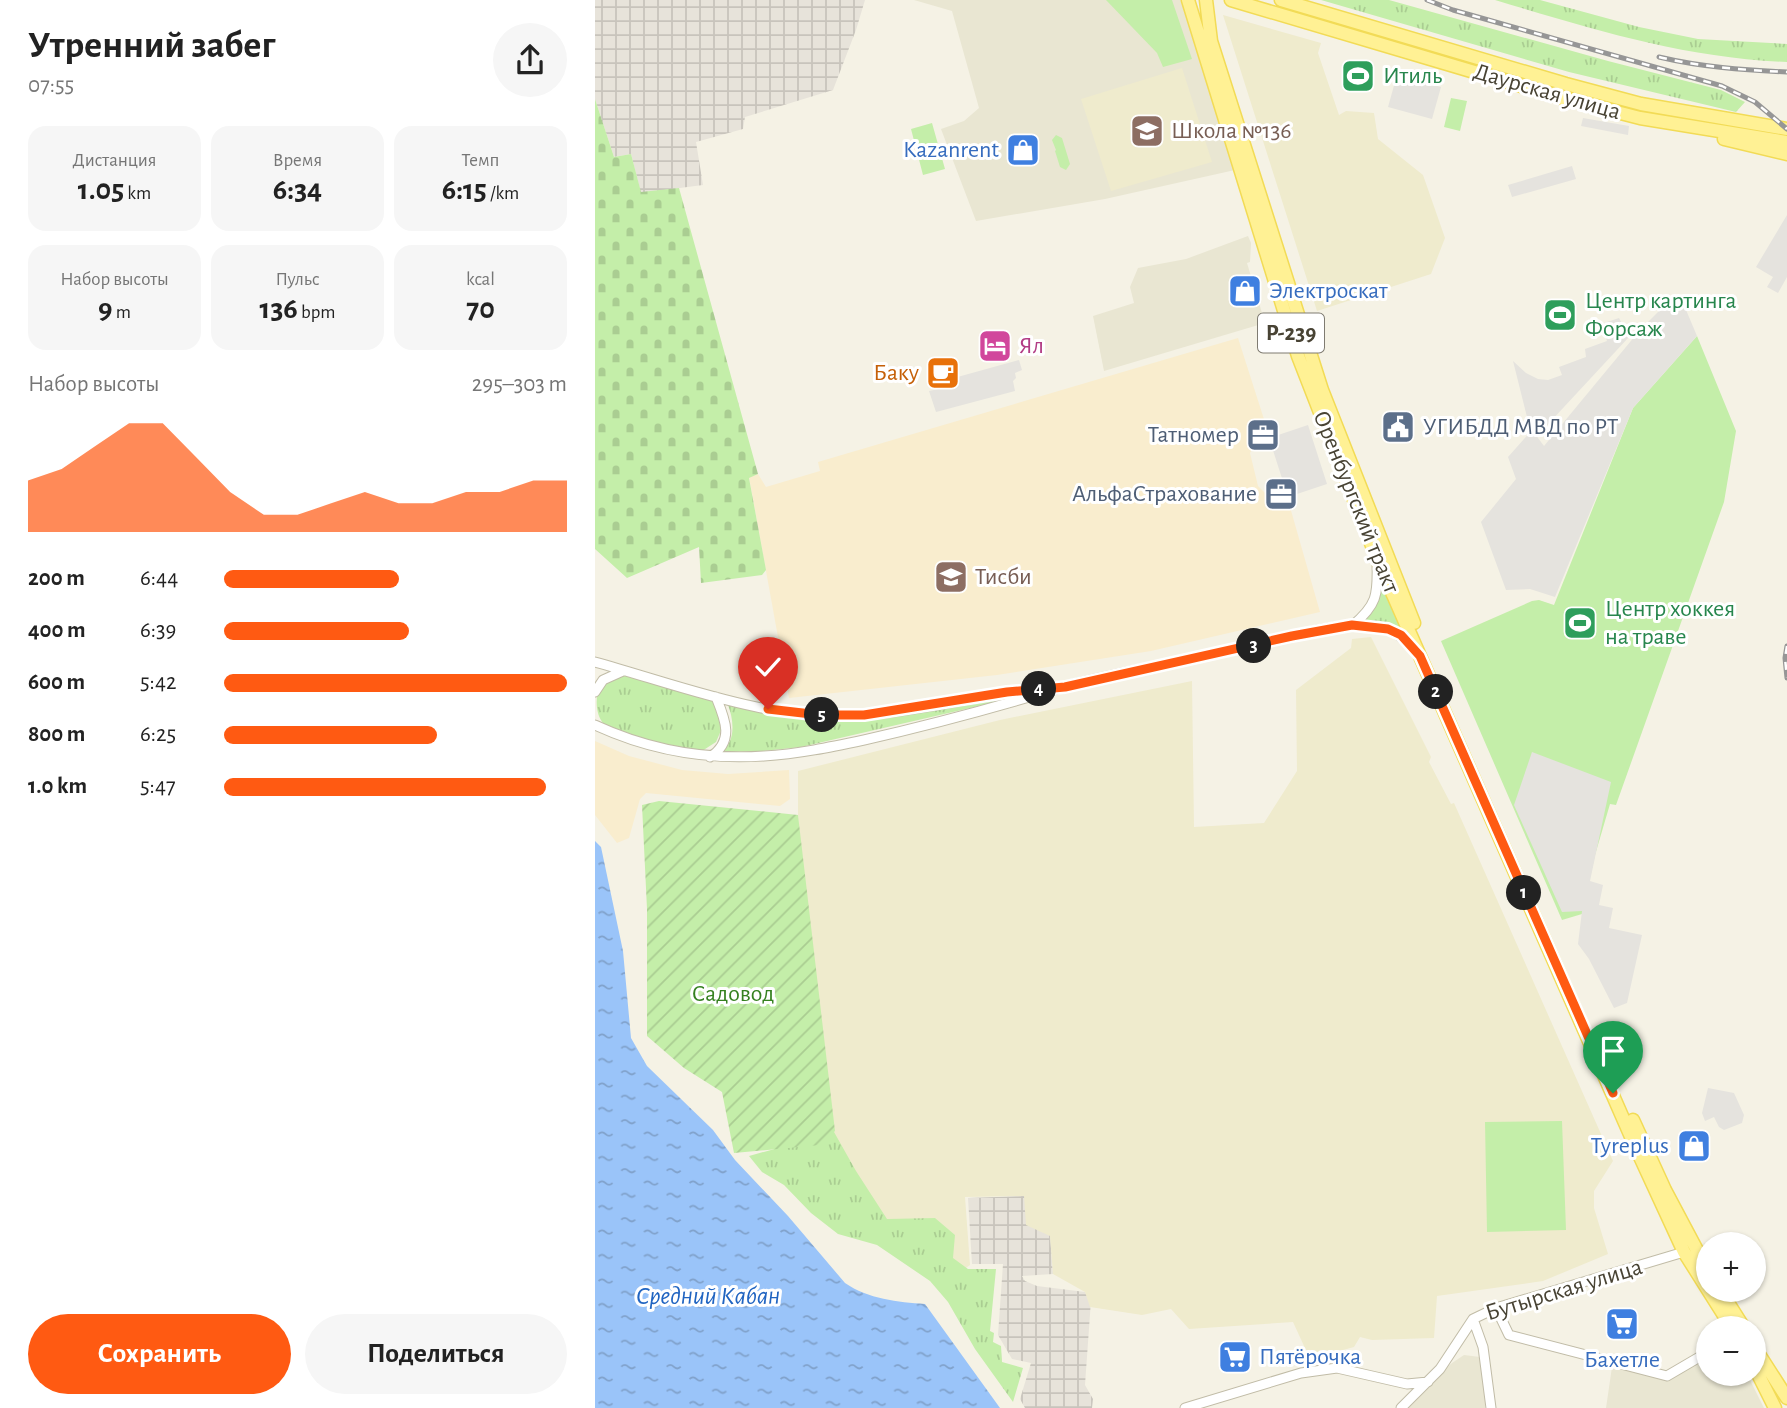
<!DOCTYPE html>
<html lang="ru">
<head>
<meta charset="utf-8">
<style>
	body { margin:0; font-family:"Alegreya Sans",sans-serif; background:#f6f6f6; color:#222; height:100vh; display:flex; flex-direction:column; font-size:26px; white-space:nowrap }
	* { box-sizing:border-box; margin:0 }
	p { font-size:23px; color:#767676 }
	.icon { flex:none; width:38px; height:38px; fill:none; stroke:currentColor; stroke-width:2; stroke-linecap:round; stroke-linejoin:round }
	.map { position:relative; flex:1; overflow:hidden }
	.side { display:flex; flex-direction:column; background:#fff; width:595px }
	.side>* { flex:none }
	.fabs { position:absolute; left:1101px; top:1232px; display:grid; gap:14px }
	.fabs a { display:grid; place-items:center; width:70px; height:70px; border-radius:50%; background:#fff; box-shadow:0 2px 5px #0004; font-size:35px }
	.pin { position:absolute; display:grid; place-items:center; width:60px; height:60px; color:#fff; margin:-72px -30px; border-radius:50% 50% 50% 0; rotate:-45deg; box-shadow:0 0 7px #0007 }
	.pin .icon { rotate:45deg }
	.km { position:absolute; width:35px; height:35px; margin:-18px; border-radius:50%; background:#222; color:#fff; font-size:19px; line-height:35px; text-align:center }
	.round { display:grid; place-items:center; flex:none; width:74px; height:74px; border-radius:37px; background:#f6f6f6 }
	.head { display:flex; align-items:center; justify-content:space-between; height:119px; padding:0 28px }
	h1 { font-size:38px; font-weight:700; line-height:52px }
	.stats { display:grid; grid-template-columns:repeat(3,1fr); gap:10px; height:119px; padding:7px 28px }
	.stats div { display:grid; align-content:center; border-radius:18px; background:#f6f6f6; text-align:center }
	.stats b { font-size:30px; font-weight:700 }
	.stats small { font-size:19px; font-weight:400 }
	.stats p { font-size:19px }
	.chart { height:196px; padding:14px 28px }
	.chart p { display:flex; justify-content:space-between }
	.chart svg { width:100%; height:126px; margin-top:7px; fill:#ff5a12; opacity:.7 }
	.primary-button { display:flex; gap:14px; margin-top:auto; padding:14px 28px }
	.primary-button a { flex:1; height:80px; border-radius:42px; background:#ff5a12; color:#fff; font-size:28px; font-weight:700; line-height:80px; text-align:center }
	.primary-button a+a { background:#f6f6f6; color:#222 }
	ul { padding:0 28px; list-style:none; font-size:23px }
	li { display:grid; grid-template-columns:112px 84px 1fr; align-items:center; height:52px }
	li i { height:18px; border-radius:9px; background:#ff5a12 }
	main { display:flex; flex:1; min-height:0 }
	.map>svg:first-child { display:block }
</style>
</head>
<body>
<main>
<section class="side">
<div class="head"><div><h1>Утренний забег</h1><p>07:55</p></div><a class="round"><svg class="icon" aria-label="share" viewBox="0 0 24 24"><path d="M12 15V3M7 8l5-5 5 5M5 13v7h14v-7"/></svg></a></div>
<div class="stats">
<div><p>Дистанция</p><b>1.05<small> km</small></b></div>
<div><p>Время</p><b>6:34</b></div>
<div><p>Темп</p><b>6:15<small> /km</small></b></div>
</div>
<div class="stats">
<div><p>Набор высоты</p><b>9<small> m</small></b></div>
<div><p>Пульс</p><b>136<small> bpm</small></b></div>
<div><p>kcal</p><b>70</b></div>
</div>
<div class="chart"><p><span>Набор высоты</span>295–303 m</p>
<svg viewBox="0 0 160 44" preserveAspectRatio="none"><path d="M0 44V26L10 22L20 14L30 6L40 6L50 18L60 30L70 38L80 38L90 34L100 30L110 34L120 34L130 30L140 30L150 26L160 26V44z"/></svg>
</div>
<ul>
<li><b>200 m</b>6:44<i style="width:51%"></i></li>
<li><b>400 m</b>6:39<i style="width:54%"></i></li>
<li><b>600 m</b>5:42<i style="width:100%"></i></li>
<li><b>800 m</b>6:25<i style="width:62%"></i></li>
<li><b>1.0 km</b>5:47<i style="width:94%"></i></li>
</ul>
<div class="primary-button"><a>Сохранить</a><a>Поделиться</a></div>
</section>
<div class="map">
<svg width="1192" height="1408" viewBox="0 0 1192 1408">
	<defs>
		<pattern id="industrial-grid" width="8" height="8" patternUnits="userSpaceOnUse" patternTransform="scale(1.75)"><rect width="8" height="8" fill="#e7e3da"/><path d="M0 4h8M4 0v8" fill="none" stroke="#c8c4bc"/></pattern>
		<pattern id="grass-tufts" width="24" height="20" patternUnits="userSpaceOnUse" patternTransform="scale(1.75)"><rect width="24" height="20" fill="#c4eea9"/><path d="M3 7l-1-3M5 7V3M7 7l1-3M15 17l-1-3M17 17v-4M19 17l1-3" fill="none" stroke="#aacd92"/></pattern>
		<pattern id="cemetery-stones" width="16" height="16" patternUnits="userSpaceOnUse" patternTransform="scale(1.75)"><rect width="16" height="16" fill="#c4eea9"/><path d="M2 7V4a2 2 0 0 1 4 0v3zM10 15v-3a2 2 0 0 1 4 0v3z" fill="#aacd92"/></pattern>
		<pattern id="garden-furrows" width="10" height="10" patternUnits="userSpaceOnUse" patternTransform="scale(1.75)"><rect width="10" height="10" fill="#c4eea9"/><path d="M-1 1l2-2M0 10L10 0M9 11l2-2" fill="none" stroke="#aacd92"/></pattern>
		<pattern id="water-ripples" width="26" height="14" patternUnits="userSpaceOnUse" patternTransform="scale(1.75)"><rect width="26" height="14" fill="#9ac4f9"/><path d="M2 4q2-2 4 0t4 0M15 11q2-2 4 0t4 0" fill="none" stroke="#80a1ca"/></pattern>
	</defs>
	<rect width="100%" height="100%" fill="#f5f2e5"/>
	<path fill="#e9e6d2" d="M 319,0 L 588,0 L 640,170 L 510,199 L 381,221 L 346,129 L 369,121 L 384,108 L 357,11 Z
		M 653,236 L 656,243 L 655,262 L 652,263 L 670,323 L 509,371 L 498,316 L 539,303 L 535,287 L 543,268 L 591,259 Z
		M 869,1355 L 885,1357 L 891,1387 L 890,1408 L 807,1408 L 857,1363 Z
		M 1113,1356 L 1113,1374 L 1152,1374 L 1169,1408 L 1011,1408 L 1017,1367 L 1069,1380 Z"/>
	<path fill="#f9edce" d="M 643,338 L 675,438 L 661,443 L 655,453 L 663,486 L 671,494 L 681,496 L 691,493 L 725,612 L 556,651 L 402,675 L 194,698 L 154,477 L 163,474 L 171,487 L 225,471 L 223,462 Z
		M 0,741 L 34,756 L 87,770 L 133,774 L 194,770 L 195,799 L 185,806 L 51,793 L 45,799 L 34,838 L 22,843 L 0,815 Z"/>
	<path fill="url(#industrial-grid)" d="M 0,0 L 270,0 L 261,30 L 238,90 L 150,117 L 148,129 L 101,142 L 108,185 L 46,193 L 36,154 L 19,157 L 0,99 Z
		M 430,1196 L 455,1235 L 458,1274 L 427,1276 L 430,1281 L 442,1286 L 490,1292 L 496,1300 L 490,1385 L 498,1399 L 497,1408 L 430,1408 L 425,1399 L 436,1363 L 417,1359 L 403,1335 L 408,1264 L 377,1264 L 373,1198 Z"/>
	<path fill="#efebcd" d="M 628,15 L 726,43 L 723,53 L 744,115 L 751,111 L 779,113 L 783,139 L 828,175 L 850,238 L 836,274 L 722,311 Z
		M 587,68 L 617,162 L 516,191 L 486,99 Z
		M 776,637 L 836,757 L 834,762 L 856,804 L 859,803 L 1018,1161 L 999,1191 L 999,1208 L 1013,1254 L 948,1281 L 842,1296 L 839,1338 L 777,1340 L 765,1337 L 759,1347 L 715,1359 L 698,1322 L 594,1329 L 576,1309 L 547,1315 L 495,1307 L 490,1292 L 458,1274 L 455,1236 L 431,1225 L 429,1196 L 370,1197 L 375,1265 L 344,1287 L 225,1145 L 203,815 L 203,771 L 405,720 L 597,681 L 599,827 L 669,823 L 702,771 L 701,690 L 756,648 L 757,639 Z"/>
	<path fill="url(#grass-tufts)" d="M 726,0 L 794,0 L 1013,61 L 1126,90 L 1150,102 L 1141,112 L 974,72 Z
		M 900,0 L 945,0 L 1044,27 L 1103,39 L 1192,44 L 1192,62 C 1089,58 997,29 900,0 Z
		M 785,578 L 810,633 L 794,624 L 763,624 C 780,611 787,600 785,578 Z
		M 26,674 L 114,698 L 120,703 L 128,726 L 121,742 L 107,751 L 57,742 L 9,724 C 0,715 0,696 5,686 C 10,681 20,677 26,674 Z
		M 449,691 L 206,747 L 168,751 L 126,752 C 141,742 139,720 133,705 C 242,735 340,711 449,691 Z
		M 230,1116 L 261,1171 L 292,1219 L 340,1218 L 360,1235 L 358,1258 L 373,1269 L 401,1269 L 395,1331 L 399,1333 L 398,1342 L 406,1346 L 407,1362 L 428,1368 L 418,1402 L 380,1349 L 353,1302 L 335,1281 L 282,1245 L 243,1234 L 216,1213 L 189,1185 L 167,1172 L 154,1156 L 212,1140 Z"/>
	<path fill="url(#cemetery-stones)" d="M 0,99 L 19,157 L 36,154 L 46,192 L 84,188 L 163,474 L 154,478 L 171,570 L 167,575 L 106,583 L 104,547 L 32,578 L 0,549 Z"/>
	<path fill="#c4eea9" d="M 511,0 L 577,0 L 597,59 L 568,67 L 562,53 Z
		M 856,98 L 872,101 L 865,131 L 849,127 Z
		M 337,123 L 350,169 L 328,175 L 316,129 Z
		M 461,135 L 467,138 L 475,164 L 471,170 L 465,167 L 460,151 L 461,150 L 457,140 Z
		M 1102,336 L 1141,431 L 1129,502 L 1021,805 L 1015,804 L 1000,855 L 987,914 L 967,920 L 846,641 L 937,601 L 944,600 L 959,605 L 1038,408 Z
		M 967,1121 L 971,1230 L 892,1232 L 890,1122 Z"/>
	<path fill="url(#garden-furrows)" d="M 64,801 L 203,815 L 240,1131 L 225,1145 L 139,1153 L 127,1092 L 89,1068 L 52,1036 L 52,909 L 47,805 Z"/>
	<path fill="#e5e3de" d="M 802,75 L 846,87 L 837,119 L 793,107 Z
		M 988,118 L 1034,126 L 1033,135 L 986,126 Z
		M 977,166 L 981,179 L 917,197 L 913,185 Z
		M 1192,215 L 1192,277 L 1183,293 L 1172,287 L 1178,277 L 1161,267 Z
		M 1086,298 L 1102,336 L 1038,408 L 960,597 L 935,589 L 911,590 L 886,522 L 921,479 L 913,457 L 937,430 L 949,446 L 1045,330 L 1069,306 Z
		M 1024,318 L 1034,337 L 943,435 L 932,417 L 918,361 L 931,373 L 943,379 L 953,380 L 967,375 L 964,367 L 991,357 L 990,349 L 1012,341 L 1006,324 Z
		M 424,360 L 427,370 L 420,373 L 421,378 L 418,381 L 420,391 L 341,412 L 334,391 L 348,388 L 348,381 Z
		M 713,425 L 732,484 L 693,497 L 674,438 Z
		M 937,752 L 1016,782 L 995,881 L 1008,885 L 1004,905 L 1018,908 L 1014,928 L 1047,935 L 1032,1003 L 1019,1008 L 994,959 L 983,944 L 987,911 L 967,912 L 919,805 Z
		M 1113,1088 L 1139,1093 L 1149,1115 L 1147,1123 L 1129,1130 L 1124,1127 L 1119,1117 L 1110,1121 L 1107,1113 Z"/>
	<path fill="url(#water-ripples)" d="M 0,841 L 6,847 L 28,951 L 36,1038 L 52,1066 L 118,1130 L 140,1160 L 193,1216 L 250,1283 C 273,1299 303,1302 330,1304 L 405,1408 L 0,1408 Z"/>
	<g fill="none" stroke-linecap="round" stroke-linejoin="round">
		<defs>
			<path id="minor" d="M 757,626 C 782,605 783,595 782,564
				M 0,662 C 87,686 178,723 270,715 C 332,710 393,693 455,688
				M 0,692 L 8,680 L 28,671
				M 0,725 C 54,750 110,760 169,756 C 203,754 236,747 269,740 C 336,725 402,707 468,687 C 524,671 583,663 639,650 C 682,641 736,621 780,626 C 798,628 807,637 819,650
				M 115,757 C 140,741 130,719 121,697
				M 901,1308 L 914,1335 L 1072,1376 L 1113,1352
				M 878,1319 L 888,1347 L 896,1408
				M 590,1408 L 706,1373 L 742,1368 L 812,1384 L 833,1382
				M 806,1408 L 845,1369 L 878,1319 L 901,1308 L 1089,1252"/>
			<path id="major" d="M 593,0 L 703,356 L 781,556 L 1041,1148 L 1089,1252 L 1137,1328
				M 611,0 L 616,41 L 727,390 L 819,623
				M 636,0 L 967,98 L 1045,118 L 1192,142
				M 686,0 L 971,84 L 1046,104 L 1192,129
				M 1129,139 L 1192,154
				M 1038,1120 L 1070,1190 L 1113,1271
				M 1125,1290 L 1149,1328
				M 1158,1345 L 1192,1398
				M 1158,1364 L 1180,1408"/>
		</defs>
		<use href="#minor" stroke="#c1bca7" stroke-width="11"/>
		<use href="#major" stroke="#f2db56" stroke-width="15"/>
		<use href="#minor" stroke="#fff" stroke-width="9"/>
		<use href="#major" stroke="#fff194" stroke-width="12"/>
		<defs>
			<path id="rail" d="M 832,0 L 858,10 L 1127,86 L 1160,102 L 1192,129
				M 1064,57 C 1106,67 1148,70 1192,72
				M 1192,646 L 1190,658 L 1192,678"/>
		</defs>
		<use href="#rail" stroke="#969696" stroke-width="5"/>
		<use href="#rail" stroke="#fff" stroke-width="2.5" stroke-dasharray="8" stroke-linecap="butt"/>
	</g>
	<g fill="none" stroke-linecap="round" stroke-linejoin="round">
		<defs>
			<path id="route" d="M 173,709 L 225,715 L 269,715 L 412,692 L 470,687 L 697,636 L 757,625 L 793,629 L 806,635 L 825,656 L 1018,1093"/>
		</defs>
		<use href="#route" stroke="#fff" stroke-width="14"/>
		<use href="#route" stroke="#ff5a12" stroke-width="9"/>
	</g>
	<defs>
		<symbol id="stadium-square" viewBox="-11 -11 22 22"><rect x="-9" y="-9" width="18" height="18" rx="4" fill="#2e9e5b" stroke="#fff"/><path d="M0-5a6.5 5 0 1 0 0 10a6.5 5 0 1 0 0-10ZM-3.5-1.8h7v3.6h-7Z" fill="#fff"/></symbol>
		<symbol id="school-square" viewBox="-11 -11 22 22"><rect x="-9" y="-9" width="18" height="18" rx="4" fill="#8d6e63" stroke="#fff"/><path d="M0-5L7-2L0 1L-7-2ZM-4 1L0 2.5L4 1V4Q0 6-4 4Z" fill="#fff"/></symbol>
		<symbol id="shop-square" viewBox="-11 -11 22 22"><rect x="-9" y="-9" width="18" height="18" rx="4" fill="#3f7fe0" stroke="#fff"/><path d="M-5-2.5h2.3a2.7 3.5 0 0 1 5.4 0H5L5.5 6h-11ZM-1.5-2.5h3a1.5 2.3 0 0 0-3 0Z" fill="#fff"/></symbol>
		<symbol id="hotel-square" viewBox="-11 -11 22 22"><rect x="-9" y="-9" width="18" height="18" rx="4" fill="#d1479c" stroke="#fff"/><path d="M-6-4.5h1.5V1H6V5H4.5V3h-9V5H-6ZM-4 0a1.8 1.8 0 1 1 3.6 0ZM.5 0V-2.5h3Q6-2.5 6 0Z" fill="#fff"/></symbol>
		<symbol id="cafe-square" viewBox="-11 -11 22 22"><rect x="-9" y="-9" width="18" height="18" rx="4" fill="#e8710a" stroke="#fff"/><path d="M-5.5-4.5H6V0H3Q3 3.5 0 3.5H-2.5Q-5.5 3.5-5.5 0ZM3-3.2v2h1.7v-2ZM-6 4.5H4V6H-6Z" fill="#fff"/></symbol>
		<symbol id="civic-square" viewBox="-11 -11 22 22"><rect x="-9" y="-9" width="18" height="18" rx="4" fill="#5c6f8a" stroke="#fff"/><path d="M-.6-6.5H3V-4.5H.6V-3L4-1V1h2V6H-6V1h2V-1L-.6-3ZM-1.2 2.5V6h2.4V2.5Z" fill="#fff"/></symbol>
		<symbol id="office-square" viewBox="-11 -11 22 22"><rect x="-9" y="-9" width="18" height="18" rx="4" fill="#5c6f8a" stroke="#fff"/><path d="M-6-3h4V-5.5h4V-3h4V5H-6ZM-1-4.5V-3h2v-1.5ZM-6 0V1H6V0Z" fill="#fff"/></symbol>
		<symbol id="university-square" viewBox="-11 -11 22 22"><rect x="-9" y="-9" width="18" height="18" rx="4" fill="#8d6e63" stroke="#fff"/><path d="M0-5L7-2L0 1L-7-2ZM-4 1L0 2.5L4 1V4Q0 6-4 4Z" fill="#fff"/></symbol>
		<symbol id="supermarket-square" viewBox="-11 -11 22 22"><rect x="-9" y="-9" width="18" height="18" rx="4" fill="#3f7fe0" stroke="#fff"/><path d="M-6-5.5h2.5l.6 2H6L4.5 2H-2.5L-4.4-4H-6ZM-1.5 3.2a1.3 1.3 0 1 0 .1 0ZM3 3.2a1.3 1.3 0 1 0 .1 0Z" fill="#fff"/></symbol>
	</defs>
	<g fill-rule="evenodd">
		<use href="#stadium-square" x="744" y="57" width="38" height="38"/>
		<use href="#school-square" x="533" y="112" width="38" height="38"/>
		<use href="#shop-square" x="409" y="131" width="38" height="38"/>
		<use href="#shop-square" x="631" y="272" width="38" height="38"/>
		<use href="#stadium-square" x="946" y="296" width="38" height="38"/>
		<use href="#hotel-square" x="381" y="327" width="38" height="38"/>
		<use href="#cafe-square" x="329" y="354" width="38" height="38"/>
		<use href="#civic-square" x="784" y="408" width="38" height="38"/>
		<use href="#office-square" x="649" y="416" width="38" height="38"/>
		<use href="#office-square" x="667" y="475" width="38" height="38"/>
		<use href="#university-square" x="337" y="558" width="38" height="38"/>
		<use href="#stadium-square" x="966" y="604" width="38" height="38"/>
		<use href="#shop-square" x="1080" y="1127" width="38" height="38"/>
		<use href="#supermarket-square" x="1008" y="1305" width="38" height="38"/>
		<use href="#supermarket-square" x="621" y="1338" width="38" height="38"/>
	</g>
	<g text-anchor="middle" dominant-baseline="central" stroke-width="6" stroke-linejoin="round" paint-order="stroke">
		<rect fill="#fff" stroke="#7f7b71" stroke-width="2" x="663" y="313.5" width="66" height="39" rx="5"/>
		<g font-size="23" font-weight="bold" fill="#484334">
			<text x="696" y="333">Р-239</text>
		</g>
		<g font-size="24" fill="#27864d" stroke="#fff" text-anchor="start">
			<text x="788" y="76">Итиль</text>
			<text x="990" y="301">Центр картинга<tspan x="990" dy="28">Форсаж</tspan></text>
			<text x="1010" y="609">Центр хоккея<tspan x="1010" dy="28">на траве</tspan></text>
		</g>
		<g font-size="24" fill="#484334" stroke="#fff">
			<text transform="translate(952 92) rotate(16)">Даурская улица</text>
			<text transform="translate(761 502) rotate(68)">Оренбургский тракт</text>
			<text transform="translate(969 1290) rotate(-17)">Бутырская улица</text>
		</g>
		<g font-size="24" fill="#785e54" stroke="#fff" text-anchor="start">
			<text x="576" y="131">Школа №136</text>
			<text x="380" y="577">Тисби</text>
		</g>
		<g font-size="24" fill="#366cbe" stroke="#fff" text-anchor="end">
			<text x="404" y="150">Kazanrent</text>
			<text x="674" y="291" text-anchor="start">Электроскат</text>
			<text x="1074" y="1146">Tyreplus</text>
			<text x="664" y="1357" text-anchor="start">Пятёрочка</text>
			<text x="1027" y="1360" text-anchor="middle">Бахетле</text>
		</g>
		<g font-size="24" fill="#b23c85" stroke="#fff" text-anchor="start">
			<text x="424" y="346">Ял</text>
		</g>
		<g font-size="24" fill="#c56008" stroke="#fff" text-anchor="end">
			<text x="324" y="373">Баку</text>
		</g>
		<g font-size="24" fill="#4e5e75" stroke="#fff" text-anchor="end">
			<text x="828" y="427" text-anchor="start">УГИБДД МВД по РТ</text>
			<text x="644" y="435">Татномер</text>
			<text x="662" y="494">АльфаСтрахование</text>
		</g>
		<g font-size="24" fill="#368120" stroke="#fff">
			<text x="138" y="994">Садовод</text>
		</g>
		<g font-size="26" font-style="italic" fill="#2064c1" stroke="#fff">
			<text x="113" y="1296">Средний Кабан</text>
		</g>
	</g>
</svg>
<div class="fabs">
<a>+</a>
<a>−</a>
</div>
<div class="pin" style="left:1018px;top:1093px;background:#1e9e55"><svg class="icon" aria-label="arrive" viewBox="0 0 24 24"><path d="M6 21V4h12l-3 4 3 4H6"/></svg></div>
<div class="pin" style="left:173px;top:709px;background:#d93025"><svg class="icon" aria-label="check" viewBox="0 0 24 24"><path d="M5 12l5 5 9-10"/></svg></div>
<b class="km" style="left:929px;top:893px">1</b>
<b class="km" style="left:841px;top:692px">2</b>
<b class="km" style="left:659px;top:646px">3</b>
<b class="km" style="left:444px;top:689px">4</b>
<b class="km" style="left:227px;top:715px">5</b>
</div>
</main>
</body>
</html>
